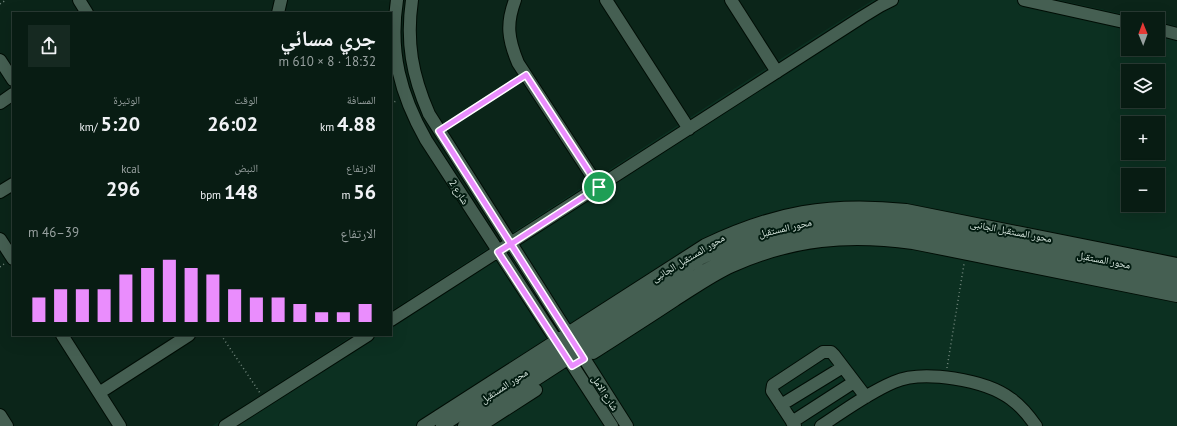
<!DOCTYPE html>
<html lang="ar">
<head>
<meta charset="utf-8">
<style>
	body { margin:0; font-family:"PT Sans","Noto Naskh Arabic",sans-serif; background:#162921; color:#f1f3f6; direction:rtl; height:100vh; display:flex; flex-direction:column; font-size:15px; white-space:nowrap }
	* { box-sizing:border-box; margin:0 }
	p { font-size:13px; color:#98a1a0 }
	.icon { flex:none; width:22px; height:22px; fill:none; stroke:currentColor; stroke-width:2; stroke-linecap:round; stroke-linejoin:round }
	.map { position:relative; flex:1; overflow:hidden; direction:ltr }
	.details { position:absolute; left:12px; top:12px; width:380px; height:324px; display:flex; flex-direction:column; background:#081c13; border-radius:0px; box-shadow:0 4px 16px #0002,0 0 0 1px #293a33; direction:rtl }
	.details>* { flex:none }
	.needle { width:26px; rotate:359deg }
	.controls { position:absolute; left:1121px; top:12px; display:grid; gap:8px }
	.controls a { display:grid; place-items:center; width:44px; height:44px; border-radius:0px; background:#081c13; box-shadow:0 4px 16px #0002,0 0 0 1px #293a33; font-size:20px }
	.pin { position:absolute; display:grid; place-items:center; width:34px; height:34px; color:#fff; margin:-17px; border:2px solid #fff; border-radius:50%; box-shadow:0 1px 4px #0007 }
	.round { display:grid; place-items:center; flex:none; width:42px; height:42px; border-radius:0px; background:#162921 }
	.headline { display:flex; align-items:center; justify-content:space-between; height:68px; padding:0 16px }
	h1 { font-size:22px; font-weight:700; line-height:30px }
	.figures { display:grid; grid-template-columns:repeat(3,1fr); gap:6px; height:68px; padding:4px 16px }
	.figures div { display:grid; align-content:center }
	.figures b { font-size:20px; font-weight:700 }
	.figures small { font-size:11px; font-weight:400 }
	.figures p { font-size:11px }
	.chart { height:112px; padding:8px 16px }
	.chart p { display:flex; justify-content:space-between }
	.chart svg { width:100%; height:72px; margin-top:4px; stroke:#ea8dfd; stroke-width:6 }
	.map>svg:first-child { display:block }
</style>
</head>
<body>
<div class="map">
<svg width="1177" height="426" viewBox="0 0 1177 426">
	<rect width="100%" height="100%" fill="#0b2519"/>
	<path fill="#0c3021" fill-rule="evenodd" d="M 873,0 L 1059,0 L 1146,19 L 1128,19 L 1128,49 L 1158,49 L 1158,22 L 1177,26 L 1177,426 L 212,426 L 353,335 L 391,335 L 391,311 L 802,45 ZM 1128,71 L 1158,71 L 1158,101 L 1128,101 ZM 1128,123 L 1158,123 L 1158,153 L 1128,153 ZM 1128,175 L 1158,175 L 1158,205 L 1128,205 Z"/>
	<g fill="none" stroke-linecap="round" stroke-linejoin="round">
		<defs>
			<path id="minor" d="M 79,0 L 87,13
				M 397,0 C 389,52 400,94 426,140 L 612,426
				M 412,0 C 406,42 412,75 429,114 L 627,426
				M 515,0 C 506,24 508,39 518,63 L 599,187
				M 606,0 L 689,129
				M 731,0 L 777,72
				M 1024,0 L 1128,23
				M 278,13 L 281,0
				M 1158,29 L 1177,34
				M 0,60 L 13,80
				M 0,103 L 13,94
				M 0,192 L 13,184
				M 0,239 L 13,259
				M 391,320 L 862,17 L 880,6 L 892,0
				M 62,335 L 120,426
				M 593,353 C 621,335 648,318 675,300 C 694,288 712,275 732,266 C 793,239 848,234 913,243 L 1177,296
				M 99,393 L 189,335
				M 781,405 L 843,367
				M 0,415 L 7,426
				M 792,422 L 854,382
				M 225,426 L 368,335
				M 423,426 L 705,245 C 774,212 829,202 906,210 L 1177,264
				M 442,426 L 700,259 C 770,224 830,213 907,222 L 1177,275
				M 464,426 L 705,270 C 771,236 827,225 901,231 L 1177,287
				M 480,426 L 536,390
				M 795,426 L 774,394 L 772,391 L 773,385 L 823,352 L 831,352 L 834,355 L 866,397
				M 821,426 C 844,411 868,393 894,382 C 923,369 986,380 1011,399 C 1021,406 1029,416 1036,426"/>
		</defs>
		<use href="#minor" stroke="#000d05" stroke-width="14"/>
		<path stroke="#72877d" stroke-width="1.5" stroke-dasharray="1 3" stroke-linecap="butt" d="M 0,4 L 6,0
			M 391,104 L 396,101
			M 448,126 L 518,80
			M 0,267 L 4,264
			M 221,335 L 260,393
			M 947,368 L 964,264"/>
		<use href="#minor" stroke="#455f52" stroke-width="12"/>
	</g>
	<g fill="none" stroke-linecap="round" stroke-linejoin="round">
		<defs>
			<path id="route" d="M 599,187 L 511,244 L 498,252 L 572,366 L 584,359 L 439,131 L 526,75 L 599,187"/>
		</defs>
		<use href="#route" stroke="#fff" stroke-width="8"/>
		<use href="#route" stroke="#ea8dfd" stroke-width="5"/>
	</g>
	<g text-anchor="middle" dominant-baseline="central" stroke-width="4" stroke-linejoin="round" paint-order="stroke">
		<g font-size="10" fill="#dbeae2" stroke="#021b10">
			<text transform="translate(459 192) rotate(57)">شارع 2</text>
			<text transform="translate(785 228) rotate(-13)">محور المستقبل</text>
			<text transform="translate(1011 231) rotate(11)">محور المستقبل الجانبى</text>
			<text transform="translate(688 258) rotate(-31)">محور المستقبل الجانبى</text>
			<text transform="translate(1104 260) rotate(11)">محور المستقبل</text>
			<text transform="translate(504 386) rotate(-33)">محور المستقبل</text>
			<text transform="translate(605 393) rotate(57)">شارع الامل</text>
		</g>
	</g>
</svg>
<div class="controls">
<a><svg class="needle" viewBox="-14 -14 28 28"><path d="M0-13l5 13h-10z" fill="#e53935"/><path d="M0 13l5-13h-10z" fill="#98a1a0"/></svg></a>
<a><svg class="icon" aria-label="layers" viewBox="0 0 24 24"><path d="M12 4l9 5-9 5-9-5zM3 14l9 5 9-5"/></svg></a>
<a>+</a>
<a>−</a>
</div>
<div class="pin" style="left:599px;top:187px;background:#1e9e55"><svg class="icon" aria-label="arrive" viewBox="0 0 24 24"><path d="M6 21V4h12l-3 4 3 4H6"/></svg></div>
<section class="details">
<div class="headline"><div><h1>جري مسائي</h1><p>18:32 · 8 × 610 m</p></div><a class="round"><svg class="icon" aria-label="share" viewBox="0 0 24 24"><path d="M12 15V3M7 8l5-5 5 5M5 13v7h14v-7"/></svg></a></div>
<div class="figures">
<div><p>المسافة</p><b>4.88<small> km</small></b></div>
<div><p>الوقت</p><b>26:02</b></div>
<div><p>الوتيرة</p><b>5:20<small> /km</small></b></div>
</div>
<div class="figures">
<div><p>الارتفاع</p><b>56<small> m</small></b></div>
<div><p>النبض</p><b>148<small> bpm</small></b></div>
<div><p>kcal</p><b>296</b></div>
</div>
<div class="chart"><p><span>الارتفاع</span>39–46 m</p>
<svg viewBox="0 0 160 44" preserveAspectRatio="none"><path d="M5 44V29M15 44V24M25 44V24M35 44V24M45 44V15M55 44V11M65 44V6M75 44V11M85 44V15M95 44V24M105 44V29M115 44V29M125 44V33M135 44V38M145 44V38M155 44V33"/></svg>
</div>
</section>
</div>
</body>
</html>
